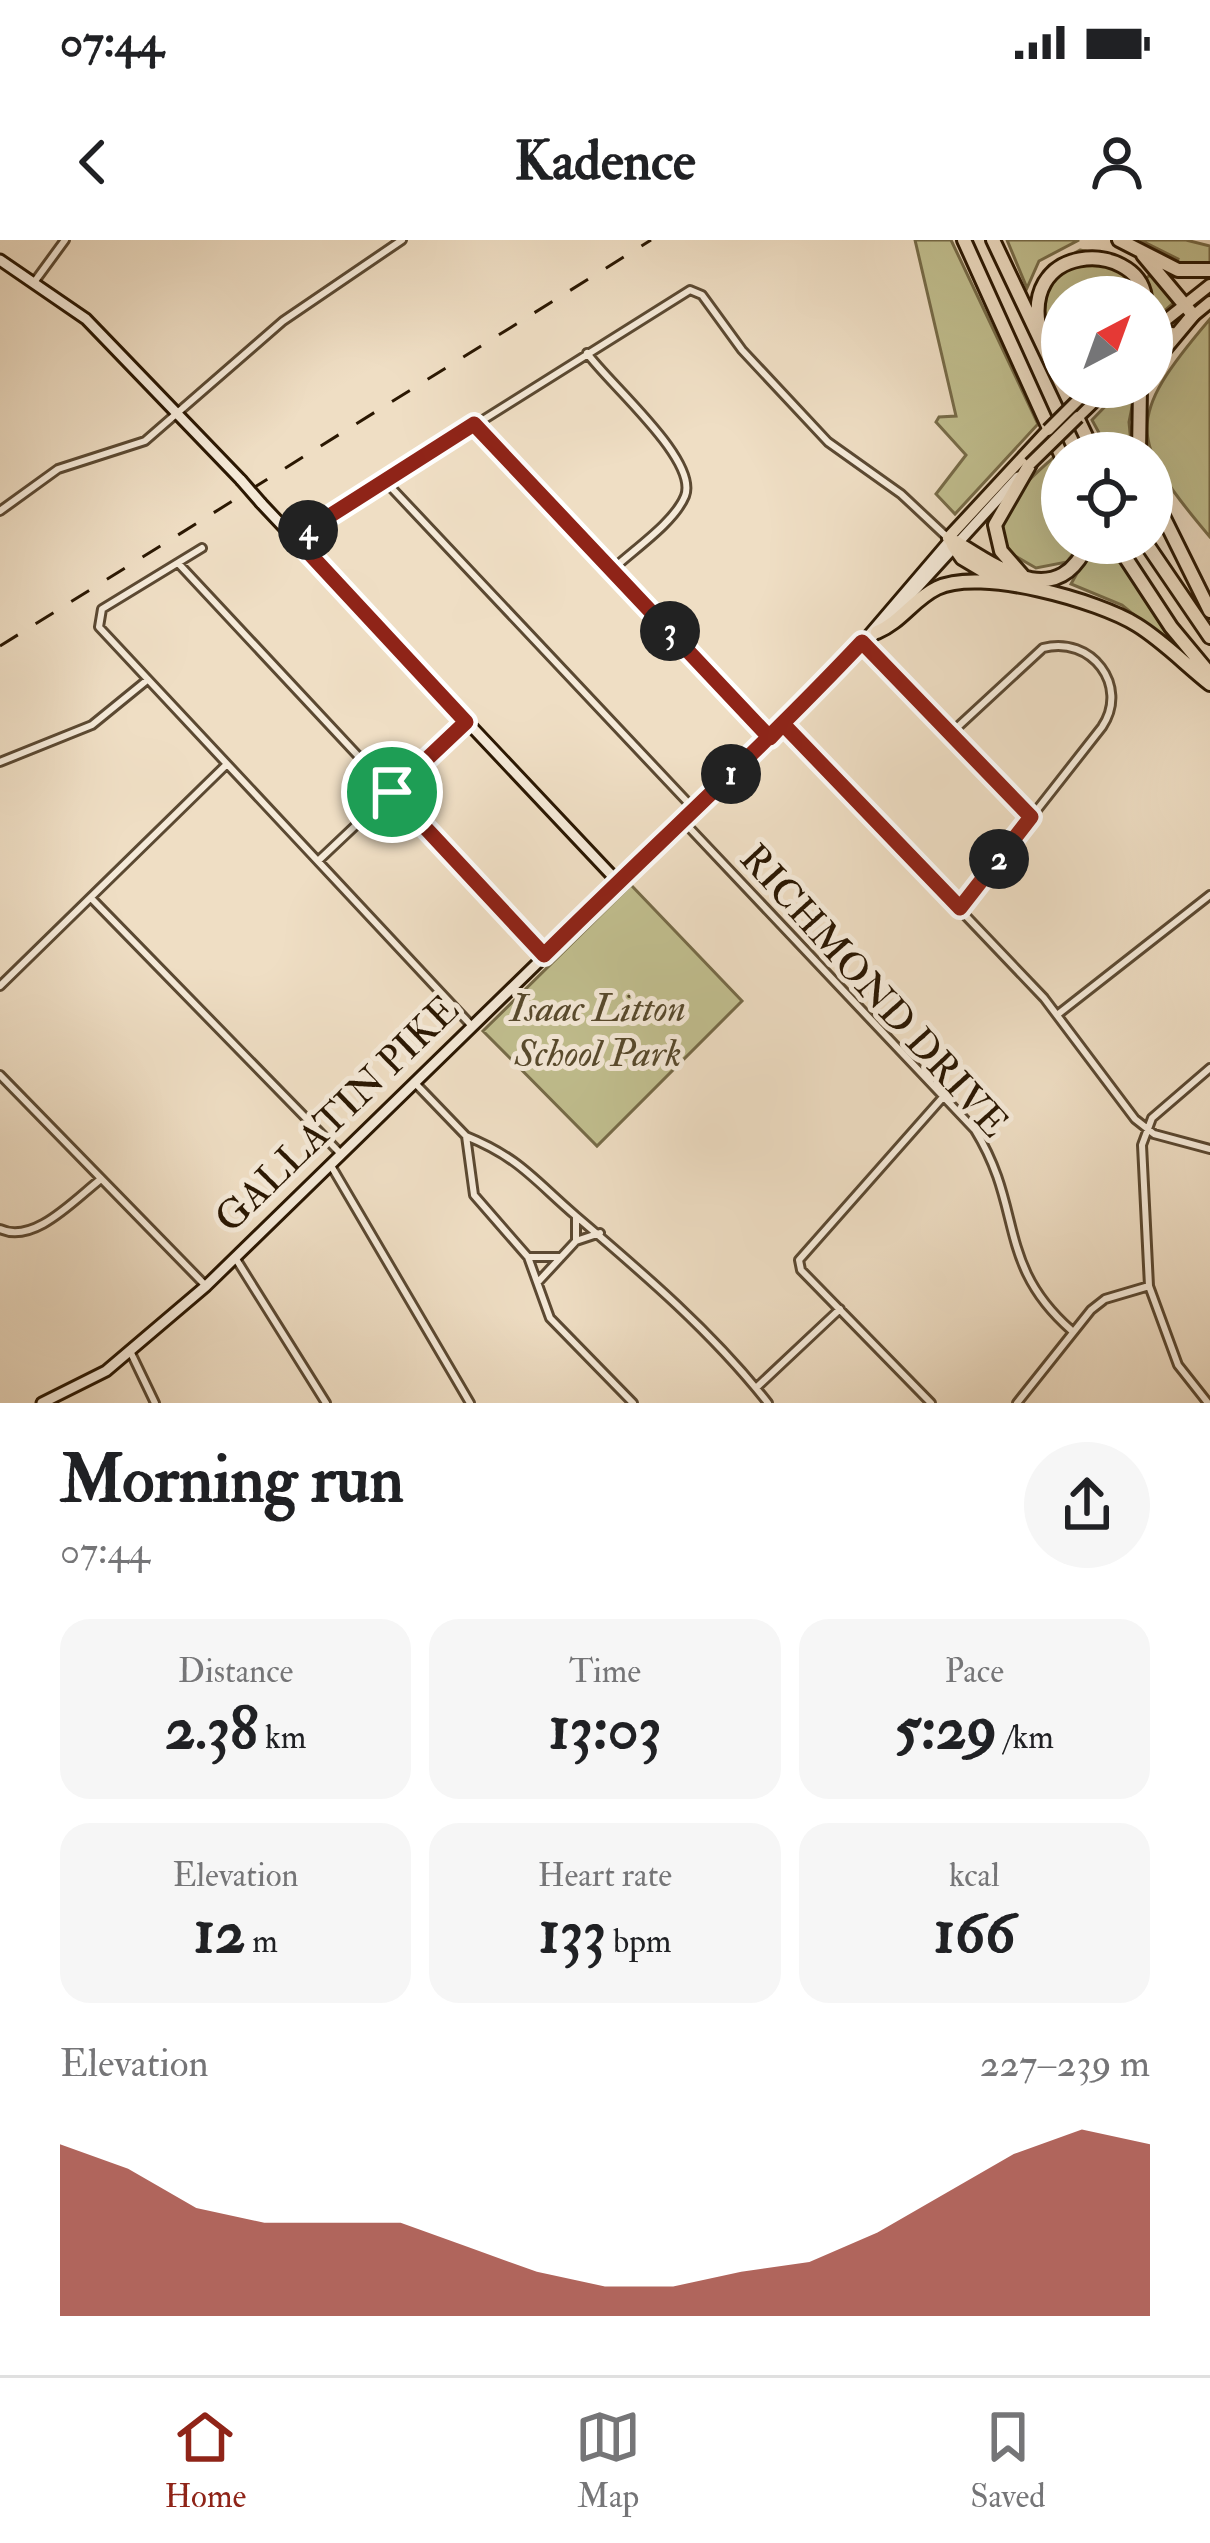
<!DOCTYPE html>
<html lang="en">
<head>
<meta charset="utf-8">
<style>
	body { margin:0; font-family:"IM FELL Double Pica",serif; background:#f6f6f6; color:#202124; height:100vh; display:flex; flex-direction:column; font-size:45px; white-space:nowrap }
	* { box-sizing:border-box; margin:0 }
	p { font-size:39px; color:#757577 }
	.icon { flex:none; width:66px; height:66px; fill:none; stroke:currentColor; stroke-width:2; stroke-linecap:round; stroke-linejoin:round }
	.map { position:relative; height:1163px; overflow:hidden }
	.side { display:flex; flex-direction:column; background:#fff; flex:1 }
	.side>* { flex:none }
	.needle { width:78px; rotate:41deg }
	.fabs { position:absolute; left:1041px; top:36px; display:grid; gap:24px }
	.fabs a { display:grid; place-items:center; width:132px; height:132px; border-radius:50%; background:#fff; box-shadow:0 12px 48px #0002; font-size:60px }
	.pin { position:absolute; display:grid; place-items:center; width:102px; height:102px; color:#fff; margin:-51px; border:6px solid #fff; border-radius:50%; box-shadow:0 3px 12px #0007 }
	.km { position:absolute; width:60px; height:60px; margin:-30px; border-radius:50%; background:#222; color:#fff; font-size:33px; line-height:60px; text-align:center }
	.round { display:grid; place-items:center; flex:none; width:126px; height:126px; border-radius:63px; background:#f6f6f6 }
	.head { display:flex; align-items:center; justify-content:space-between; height:204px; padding:0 60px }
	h1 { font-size:66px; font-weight:800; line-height:90px }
	.metrics { display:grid; grid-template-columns:repeat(3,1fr); gap:18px; height:204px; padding:12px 60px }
	.metrics div { display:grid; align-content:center; border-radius:30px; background:#f6f6f6; text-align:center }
	.metrics b { font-size:60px; font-weight:800 }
	.metrics small { font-size:33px; font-weight:400 }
	.metrics p { font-size:33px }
	.chart { height:336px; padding:24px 60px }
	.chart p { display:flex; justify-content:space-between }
	.chart svg { width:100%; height:216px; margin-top:12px; fill:#8f2418; opacity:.7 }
	.status { display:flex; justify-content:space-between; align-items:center; height:84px; padding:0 60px; background:#fff; direction:ltr }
	.status svg { height:33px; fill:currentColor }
	header { display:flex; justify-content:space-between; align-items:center; height:156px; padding:0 60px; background:#fff; font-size:54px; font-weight:800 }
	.menu { display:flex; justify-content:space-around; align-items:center; height:168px; border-top:3px solid #e0e0e0; background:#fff; font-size:33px; color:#757577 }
	.menu a { display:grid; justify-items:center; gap:6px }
	.menu .on { color:#8f2418 }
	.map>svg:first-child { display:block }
</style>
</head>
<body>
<div class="status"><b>07:44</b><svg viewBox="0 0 49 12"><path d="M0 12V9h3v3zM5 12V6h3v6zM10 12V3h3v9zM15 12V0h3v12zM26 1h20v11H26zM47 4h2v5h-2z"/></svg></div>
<header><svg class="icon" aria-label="back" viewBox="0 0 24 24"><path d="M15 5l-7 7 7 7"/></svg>Kadence<svg class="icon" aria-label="person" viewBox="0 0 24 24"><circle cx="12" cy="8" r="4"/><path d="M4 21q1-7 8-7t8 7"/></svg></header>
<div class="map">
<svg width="1210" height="1163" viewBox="0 0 1210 1163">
	<rect width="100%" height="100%" fill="#efdec4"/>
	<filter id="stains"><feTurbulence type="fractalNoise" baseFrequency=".00167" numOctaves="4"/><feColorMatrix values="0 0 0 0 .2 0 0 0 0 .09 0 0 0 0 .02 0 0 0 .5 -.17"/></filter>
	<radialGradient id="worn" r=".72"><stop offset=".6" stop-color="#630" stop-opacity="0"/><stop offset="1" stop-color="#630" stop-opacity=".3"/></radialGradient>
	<path fill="#c1bf8f" stroke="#766b48" stroke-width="3" d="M 915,0 L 951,0 L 1038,184 L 955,274 L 936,254 L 966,215 L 936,182 L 939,177 L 956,176 Z
		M 1007,0 L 1079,0 L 1039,21 L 1027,48 Z
		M 1140,0 L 1186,0 L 1210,6 L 1210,24 L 1176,24 L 1178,19 Z
		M 1080,10 L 1118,18 L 1141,57 L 1062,57 L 1062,120 L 1041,74 L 1055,24 Z
		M 1154,33 L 1177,60 L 1152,82 L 1146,38 Z
		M 1210,79 L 1210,297 C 1127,199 1125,179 1210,79 Z
		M 1124,147 L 1136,147 L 1129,182 L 1132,213 L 1110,213 L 1092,180 Z
		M 1055,216 L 1062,230 L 1062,303 L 1081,303 L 1067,322 L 1036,328 L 1010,313 C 986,273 1027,242 1055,216 Z
		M 1094,303 L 1110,303 L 1176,409 L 1122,365 L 1071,344 Z
		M 631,645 L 742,761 L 597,906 L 483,791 Z"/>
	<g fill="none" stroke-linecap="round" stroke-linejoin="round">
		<defs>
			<path id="minor" d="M 35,41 L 65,0
				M 587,113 C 609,144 699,220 685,256 C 674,283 633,310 612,330
				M 474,184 L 768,496
				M 385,241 L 694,569
				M 0,271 L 58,229 L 145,201 L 283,81 L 402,0
				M 295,298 L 690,50 L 702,55 L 742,110 L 828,202 L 901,254 L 948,298
				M 202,308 L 102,369 L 99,387 L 471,785
				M 178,323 L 544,715
				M 865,404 L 1031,577
				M 783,484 L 1044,758 L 1135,879 L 1154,894 L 1210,909
				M 950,494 L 1043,408 C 1091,395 1130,446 1102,487 L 960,668
				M 0,522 L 92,485 L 146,441
				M 683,581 L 975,890 C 1024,969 996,1024 1071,1090
				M 318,621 L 466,481
				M 91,658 L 340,913
				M 0,746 L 227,524
				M 1057,775 L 1210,655
				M 0,835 L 206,1046
				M 414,842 L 466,896 L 474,955 L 528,1017 L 550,1078 L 633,1163
				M 466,896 C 520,918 534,940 576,976 C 644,1034 712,1092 768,1163
				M 330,924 L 470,1163
				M 0,989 C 34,1005 75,959 101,939
				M 576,1001 L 600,993
				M 529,1017 L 561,1017
				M 236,1019 L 326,1163
				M 538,1042 L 576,1001 L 576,977
				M 131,1113 L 155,1163
				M 756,1148 L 840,1069
				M 931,1163 L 801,1030 L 799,1020 L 944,856
				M 1017,1163 L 1091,1070 L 1105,1059 L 1149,1046
				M 1208,1163 L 1178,1125 L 1149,1046 L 1142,905 L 1152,878 L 1210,828"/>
			<path id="secondary" d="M 0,20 L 86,79 L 241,240
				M 261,263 L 618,642
				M 863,402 L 951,299
				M 42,1163 L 106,1131 L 206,1046 L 875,394 L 1018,237"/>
			<path id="primary" d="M 1187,81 L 1210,62
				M 1152,91 L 1210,45
				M 1152,110 L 1172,93
				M 1078,177 L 1109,147
				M 953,305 L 948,298 L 1048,190"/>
			<path id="motorway" d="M 964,0 L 1062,217
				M 993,0 L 1094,213
				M 1119,0 L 1178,30 L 1210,30
				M 1143,15 L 1193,75 L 1152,124
				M 1042,99 C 1013,0 1137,0 1145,57
				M 1139,213 L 1140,147
				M 1152,254 L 1210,371
				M 956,302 C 998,328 1058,372 1088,303
				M 1116,303 L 1171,387 L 1210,434
				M 1146,303 L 1210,397
				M 953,305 L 962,318 L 1004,343
				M 1022,335 L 1001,311 L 995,285 L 1030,224
				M 877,392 C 901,382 914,359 937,348 C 980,327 1099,361 1137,385 C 1163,401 1186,425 1210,444"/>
		</defs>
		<use href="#minor" stroke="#5b4932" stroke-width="12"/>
		<use href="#secondary" stroke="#2a1702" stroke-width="15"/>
		<use href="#primary" stroke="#2a1702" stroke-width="16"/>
		<use href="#motorway" stroke="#2a1702" stroke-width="18"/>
		<use href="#minor" stroke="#f5ead9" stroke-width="6"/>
		<use href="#secondary" stroke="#f5ead9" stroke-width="9"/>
		<use href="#primary" stroke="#efdec4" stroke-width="10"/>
		<use href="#motorway" stroke="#efdec4" stroke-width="12"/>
		<path stroke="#2a1702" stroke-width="3" stroke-dasharray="21 21" stroke-linecap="butt" d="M 0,406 L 651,0"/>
		<defs>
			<path id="secondary-bridge" d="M 241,240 L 261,263"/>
			<path id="primary-bridge" d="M 1048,190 L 1091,147
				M 1030,224 L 1078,177"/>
		</defs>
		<use href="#secondary-bridge" stroke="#2a1702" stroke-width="15" stroke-linecap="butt"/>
		<use href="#primary-bridge" stroke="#2a1702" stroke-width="16" stroke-linecap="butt"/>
		<use href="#secondary-bridge" stroke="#f5ead9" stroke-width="9"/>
		<use href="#primary-bridge" stroke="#efdec4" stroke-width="10"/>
	</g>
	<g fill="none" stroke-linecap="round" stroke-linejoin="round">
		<defs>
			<path id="route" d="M 392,552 L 544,715 C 650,610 760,510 862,402 L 1031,577 L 960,668 L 783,484 L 770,498 L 474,184 L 295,298 L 466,482 L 392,552"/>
		</defs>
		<use href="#route" stroke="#fff" stroke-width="24"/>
		<use href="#route" stroke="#8f2418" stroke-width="15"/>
	</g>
	<g text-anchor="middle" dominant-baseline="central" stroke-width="10" stroke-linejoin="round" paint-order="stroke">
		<g font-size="39" fill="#2a1702" stroke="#f5ead9">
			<text transform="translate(874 751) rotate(48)">RICHMOND DRIVE</text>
			<text transform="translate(337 874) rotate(-44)">GALLATIN PIKE</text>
		</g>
		<g font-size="39" font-style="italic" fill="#57492c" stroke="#f5ead9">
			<text x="598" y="768">Isaac Litton<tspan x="598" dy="45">School Park</tspan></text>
		</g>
	</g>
	<rect width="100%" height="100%" filter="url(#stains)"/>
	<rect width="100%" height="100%" fill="url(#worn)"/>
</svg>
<div class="fabs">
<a><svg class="needle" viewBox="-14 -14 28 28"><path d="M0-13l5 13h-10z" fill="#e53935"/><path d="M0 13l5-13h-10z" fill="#757577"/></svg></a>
<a><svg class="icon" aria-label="locate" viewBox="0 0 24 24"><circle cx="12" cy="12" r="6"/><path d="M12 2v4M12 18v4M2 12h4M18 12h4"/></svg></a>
</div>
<div class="pin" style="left:392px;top:552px;background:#1e9e55"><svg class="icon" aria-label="arrive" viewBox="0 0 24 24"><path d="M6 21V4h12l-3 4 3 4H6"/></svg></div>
<b class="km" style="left:731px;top:534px">1</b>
<b class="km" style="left:999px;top:619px">2</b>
<b class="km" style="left:670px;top:391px">3</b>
<b class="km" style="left:308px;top:290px">4</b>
</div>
<section class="side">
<div class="head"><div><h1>Morning run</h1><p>07:44</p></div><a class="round"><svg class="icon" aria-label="share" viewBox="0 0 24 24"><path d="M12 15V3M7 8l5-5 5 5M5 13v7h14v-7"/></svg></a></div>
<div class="metrics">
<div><p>Distance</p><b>2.38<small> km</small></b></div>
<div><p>Time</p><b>13:03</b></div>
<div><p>Pace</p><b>5:29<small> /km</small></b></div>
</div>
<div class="metrics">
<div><p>Elevation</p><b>12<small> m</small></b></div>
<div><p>Heart rate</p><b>133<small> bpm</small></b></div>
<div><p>kcal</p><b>166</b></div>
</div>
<div class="chart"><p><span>Elevation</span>227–239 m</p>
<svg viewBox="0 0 160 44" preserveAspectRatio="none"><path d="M0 44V9L10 14L20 22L30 25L40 25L50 25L60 30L70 35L80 38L90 38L100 35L110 33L120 27L130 19L140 11L150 6L160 9V44z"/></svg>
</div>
</section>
<nav class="menu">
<a class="on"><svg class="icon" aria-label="home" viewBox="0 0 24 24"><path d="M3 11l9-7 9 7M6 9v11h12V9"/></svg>Home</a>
<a><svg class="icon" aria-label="map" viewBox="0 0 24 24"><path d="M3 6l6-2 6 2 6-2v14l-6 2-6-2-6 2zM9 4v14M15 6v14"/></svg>Map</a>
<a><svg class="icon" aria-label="saved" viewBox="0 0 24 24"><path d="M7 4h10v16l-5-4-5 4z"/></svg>Saved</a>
</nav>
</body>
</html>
